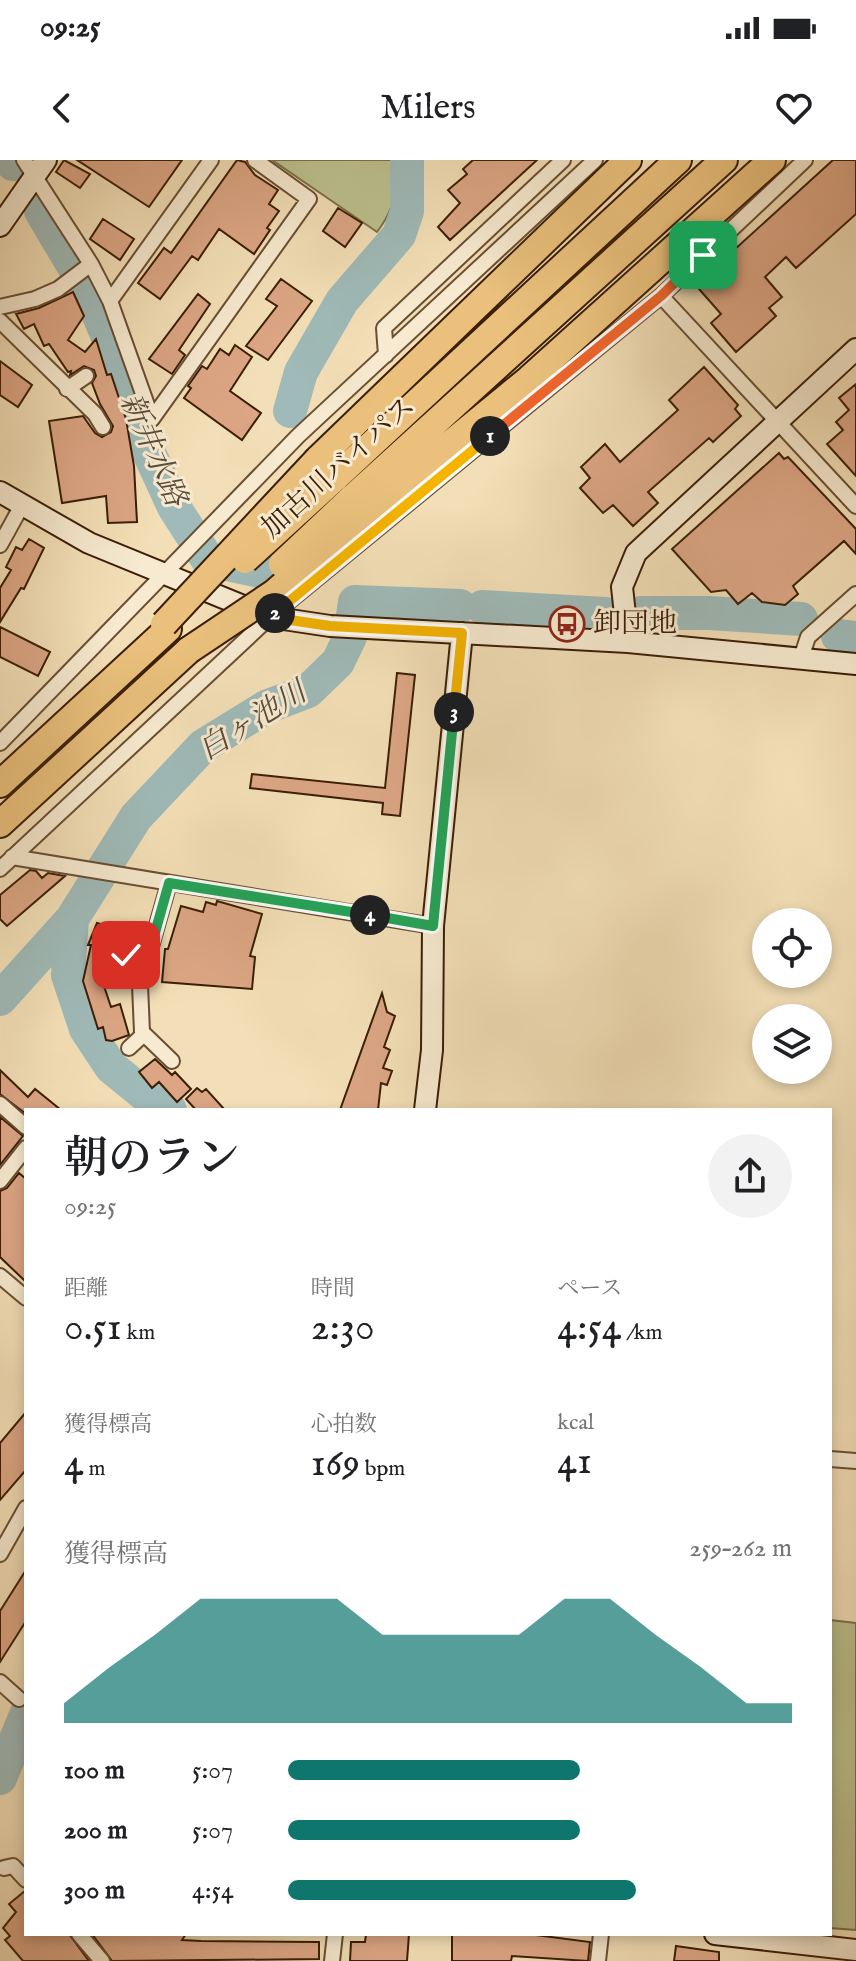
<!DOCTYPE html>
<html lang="ja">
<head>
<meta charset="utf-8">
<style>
	body { margin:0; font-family:"IM FELL English","Noto Serif JP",serif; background:#f2f2f2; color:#202124; height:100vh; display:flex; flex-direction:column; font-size:30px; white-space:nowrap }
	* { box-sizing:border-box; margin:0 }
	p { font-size:26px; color:#757577 }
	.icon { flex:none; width:44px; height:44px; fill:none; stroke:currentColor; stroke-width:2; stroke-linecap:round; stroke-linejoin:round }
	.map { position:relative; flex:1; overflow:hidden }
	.sheet { position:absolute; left:24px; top:948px; width:808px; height:828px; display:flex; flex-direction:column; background:#fff; border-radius:0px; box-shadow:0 4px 12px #0003 }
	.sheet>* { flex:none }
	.buttons { position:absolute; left:752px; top:748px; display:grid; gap:16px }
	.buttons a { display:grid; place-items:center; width:80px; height:80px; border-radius:50%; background:#fff; box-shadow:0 4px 12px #0003; font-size:40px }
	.pin { position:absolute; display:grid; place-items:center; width:68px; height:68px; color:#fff; margin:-34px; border-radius:16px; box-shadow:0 4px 12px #0006 }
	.km { position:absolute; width:40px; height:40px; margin:-20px; border-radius:50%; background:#222; color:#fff; font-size:22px; line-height:40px; text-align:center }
	.round { display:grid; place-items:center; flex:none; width:84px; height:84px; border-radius:42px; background:#f2f2f2 }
	.headline { display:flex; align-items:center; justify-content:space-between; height:136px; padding:0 40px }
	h1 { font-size:44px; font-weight:600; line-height:60px }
	.metrics { display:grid; grid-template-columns:repeat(3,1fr); gap:12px; height:136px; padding:8px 40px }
	.metrics div { display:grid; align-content:center }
	.metrics b { font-size:40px; font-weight:600 }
	.metrics small { font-size:22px; font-weight:400 }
	.metrics p { font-size:22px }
	.chart { height:224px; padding:16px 40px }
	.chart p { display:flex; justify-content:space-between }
	.chart svg { width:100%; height:144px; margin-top:8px; fill:#0f766e; opacity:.7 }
	ul { padding:0 40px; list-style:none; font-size:26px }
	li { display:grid; grid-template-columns:128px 96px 1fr; align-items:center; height:60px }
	li i { height:20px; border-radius:10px; background:#0f766e }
	.status { display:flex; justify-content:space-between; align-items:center; height:56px; padding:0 40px; background:#fff; direction:ltr }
	.status svg { height:22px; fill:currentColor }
	header { display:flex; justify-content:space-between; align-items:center; height:104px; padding:0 40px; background:#fff; font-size:36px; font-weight:600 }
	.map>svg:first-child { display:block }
</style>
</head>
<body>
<div class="status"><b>09:25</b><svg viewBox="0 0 49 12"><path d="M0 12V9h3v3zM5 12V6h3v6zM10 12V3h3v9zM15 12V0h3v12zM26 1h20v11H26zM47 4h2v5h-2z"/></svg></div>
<header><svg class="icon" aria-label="back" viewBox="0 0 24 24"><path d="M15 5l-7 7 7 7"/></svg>Milers<svg class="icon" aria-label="heart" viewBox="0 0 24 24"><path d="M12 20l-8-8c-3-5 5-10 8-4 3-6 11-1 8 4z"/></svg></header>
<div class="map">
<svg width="856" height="1801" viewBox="0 0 856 1801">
	<rect width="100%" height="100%" fill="#f3dfb7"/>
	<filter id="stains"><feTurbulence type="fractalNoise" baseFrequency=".0025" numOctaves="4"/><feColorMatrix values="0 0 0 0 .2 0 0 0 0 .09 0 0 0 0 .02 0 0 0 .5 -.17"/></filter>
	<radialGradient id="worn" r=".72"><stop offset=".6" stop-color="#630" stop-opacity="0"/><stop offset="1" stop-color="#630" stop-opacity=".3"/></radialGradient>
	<path fill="#bcc18e" stroke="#7c704a" stroke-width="2" d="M 272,0 L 392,0 C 401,26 393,51 377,72 Z
		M 830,1460 L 856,1463 L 856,1770 L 830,1768 Z"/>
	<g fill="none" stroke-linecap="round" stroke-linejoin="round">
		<path stroke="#9fbab8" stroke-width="34" d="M 10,0 L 13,4
			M 41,51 L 89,132 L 114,191 L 144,282 L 174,347 L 208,400 L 279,415 L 314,389
			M 290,251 L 301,212 L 342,141 L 399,75 L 407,51 L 407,0
			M 482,447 L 606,454
			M 641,453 L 709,453 L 801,459
			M 838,476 L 856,478
			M 0,839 L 72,759
			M 170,950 L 149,938 L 111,907 L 86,869 L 68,815 L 72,759 L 136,657 L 203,586 L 266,547 L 308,531 L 338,502 L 350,477 L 355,442 L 460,446
			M 0,1618 L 26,1555"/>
	</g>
	<path fill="#dca685" stroke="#3b1e06" stroke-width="2" d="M 64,0 L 90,14 L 80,28 L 56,12 Z
		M 77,0 L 182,0 L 149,47 Z
		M 237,0 L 245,2 L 255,15 L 278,30 L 269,44 L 279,51 L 267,68 L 270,70 L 254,94 L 219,69 L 198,100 L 192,96 L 160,139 L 138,123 L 164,88 L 171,93 Z
		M 473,0 L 537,0 L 450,80 L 438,67 L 460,43 L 448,30 L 467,14 L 463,9 Z
		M 833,0 L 856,0 L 856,54 L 796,108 L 786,97 L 765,117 L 782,137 L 769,148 L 776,156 L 736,192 L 711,163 L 721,154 L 699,129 L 701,120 Z
		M 338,48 L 362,63 L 345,87 L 323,71 Z
		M 103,59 L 134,79 L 120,100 L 90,79 Z
		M 281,119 L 312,141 L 268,200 L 246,186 L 277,146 L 266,139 Z
		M 73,132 L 84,156 L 68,180 L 85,192 L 96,179 L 107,215 L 111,214 L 126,259 L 134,306 L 137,362 L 108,363 L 106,336 L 62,343 L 49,261 L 83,256 L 95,273 L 102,277 L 111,272 L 113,266 L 100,244 L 92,223 L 96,216 L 94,210 L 84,206 L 70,215 L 71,211 L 68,212 L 49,184 L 44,186 L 34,164 L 24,169 L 16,154 L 39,148 Z
		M 198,134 L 210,144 L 179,190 L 185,195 L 172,214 L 149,199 Z
		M 235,185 L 252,197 L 230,231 L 261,253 L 242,280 L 184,238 L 191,228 L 188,226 L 202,206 L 207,209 L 220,189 L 229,195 Z
		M 0,201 L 32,225 L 18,247 L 0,235 Z
		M 704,207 L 738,245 L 735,249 L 741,256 L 713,282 L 709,278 L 648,332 L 658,343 L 633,366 L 613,345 L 603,353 L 580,328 L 590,318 L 581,307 L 605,284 L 620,302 L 678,250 L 669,240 Z
		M 856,224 L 856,316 L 827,284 L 843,270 L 836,262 L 849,250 L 839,238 Z
		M 779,293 L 784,299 L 788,297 L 856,369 L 856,394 L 844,381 L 793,426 L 798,434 L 785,445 L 762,442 L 752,433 L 738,444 L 726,430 L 711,432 L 672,389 Z
		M 29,379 L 44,388 L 24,429 L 21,428 L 0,462 L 0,428 L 11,410 L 6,407 L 16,387 L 22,390 Z
		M 0,467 L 50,492 L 38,516 L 0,497 Z
		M 397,513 L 415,515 L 400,656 L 382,654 L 383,643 L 250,628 L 252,614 L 385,628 Z
		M 30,710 L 36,711 L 42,718 L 48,713 L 65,716 L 7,766 L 0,759 L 0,735 Z
		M 217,741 L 262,754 L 250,796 L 255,797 L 252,829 L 162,822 L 165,789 L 168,789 L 181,746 L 203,752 L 206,742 L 216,745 Z
		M 97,763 L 116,768 L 118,763 L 142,769 L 138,784 L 134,783 L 132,786 L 112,782 L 109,789 L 102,820 L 111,847 L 120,844 L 129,875 L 112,881 L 106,880 L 103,867 L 98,869 L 83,821 L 91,785 L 88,785 Z
		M 382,833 L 387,852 L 395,856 L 384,887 L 390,890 L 383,908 L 392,911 L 387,925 L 381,923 L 378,950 L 340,950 Z
		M 155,899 L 172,915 L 175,912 L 191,929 L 177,942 L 159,922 L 152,928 L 139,912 Z
		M 0,910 L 28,937 L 35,929 L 61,950 L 26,950 L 26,954 L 0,934 Z
		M 197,928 L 202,932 L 206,929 L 225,950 L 196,950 L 186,939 Z
		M 0,957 L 23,976 L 0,1005 Z
		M 19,1013 L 26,1019 L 26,1122 L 0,1097 L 0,1031 L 7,1028 Z
		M 26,1252 L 26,1310 L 0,1340 L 0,1283 Z
		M 26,1410 L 26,1461 L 0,1502 L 0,1451 Z
		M 26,1730 L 26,1774 L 69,1774 L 89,1801 L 23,1801 L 5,1780 L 10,1776 L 3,1768 L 16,1752 L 9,1744 Z
		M 92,1774 L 186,1774 L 182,1780 L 201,1781 L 319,1782 L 319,1799 L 112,1801 Z
		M 366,1774 L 409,1774 L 407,1801 L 350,1801 L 351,1782 L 365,1782 Z
		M 452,1774 L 528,1774 L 590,1782 L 588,1801 L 512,1796 L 511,1801 L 452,1801 Z
		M 676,1786 L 719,1792 L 719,1801 L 674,1801 Z"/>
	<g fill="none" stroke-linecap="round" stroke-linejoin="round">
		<defs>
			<path id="street" d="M 24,0 L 91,104 L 110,141 L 152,259
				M 661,136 L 856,346
				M 110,141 L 211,0
				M 0,147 L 35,139 L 58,129 L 91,104
				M 0,161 L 95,254 L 103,267
				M 386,195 L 384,168 L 563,0
				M 67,229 L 86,216
				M 152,259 L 309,39 L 255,0
				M 0,385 L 21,347
				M 801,498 L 808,477 L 856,434
				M 0,583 L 298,276 L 595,0
				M 12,697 L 433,766
				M 0,709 L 270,457 L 661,136 L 805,0
				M 169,723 L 140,825 L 142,872 L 172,901
				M 126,795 L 147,801
				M 129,888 L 144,874
				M 0,944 L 26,967
				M 0,1021 L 26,988
				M 0,1116 L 26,1138
				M 830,1299 L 856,1301
				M 0,1394 L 26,1348
				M 0,1522 L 19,1539
				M 4,1708 L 13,1706 L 26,1720
				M 79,1774 L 102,1801
				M 332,1801 L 335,1774
				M 598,1801 L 601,1774"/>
			<path id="secondary" d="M 0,66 L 46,0
				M 0,332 L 89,383 L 270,457 L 330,466 L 628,482 L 856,504
				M 628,482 L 622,427 L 636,393 L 856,189
				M 425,950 L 432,890 L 433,766 L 462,473
				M 715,1774 L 856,1790"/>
			<path id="highway" d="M 318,299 L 628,0
				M 334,319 L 678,0
				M 352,338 L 724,0
				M 366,353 L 529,219 L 772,0
				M 0,624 L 168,469
				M 0,664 L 189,490"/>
		</defs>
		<use href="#street" stroke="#694e32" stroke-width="18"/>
		<use href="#secondary" stroke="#3b1e06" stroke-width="24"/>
		<use href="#highway" stroke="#3b1e06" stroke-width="30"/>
		<use href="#street" stroke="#f7ead0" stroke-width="14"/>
		<use href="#secondary" stroke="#f7ead0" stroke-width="20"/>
		<use href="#highway" stroke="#eac07c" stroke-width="26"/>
		<defs>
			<path id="highway-bridge" d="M 245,400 L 334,319
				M 282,404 L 352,338
				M 164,464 L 318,299
				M 189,490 L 274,433 L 366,353"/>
		</defs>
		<use href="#highway-bridge" stroke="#3b1e06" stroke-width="30" stroke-linecap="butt"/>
		<use href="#highway-bridge" stroke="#eac07c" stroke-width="26"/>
	</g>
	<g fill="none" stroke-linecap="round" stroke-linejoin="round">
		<defs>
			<path id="split-1" d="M 490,276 L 661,136 L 703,95"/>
			<path id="split-2" d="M 275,453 L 490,276"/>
			<path id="split-3" d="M 275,453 L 270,457 L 330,466 L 462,473 L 454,552"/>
			<path id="split-4" d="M 370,755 L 433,766 L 454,552"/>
			<path id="split-5" d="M 126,795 L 147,801 L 169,723 L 370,755"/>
		</defs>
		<use href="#split-1" stroke="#fff" stroke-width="16"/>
		<use href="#split-2" stroke="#fff" stroke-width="16"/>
		<use href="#split-3" stroke="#fff" stroke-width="16"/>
		<use href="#split-4" stroke="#fff" stroke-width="16"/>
		<use href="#split-5" stroke="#fff" stroke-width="16"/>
		<use href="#split-1" stroke="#f0652b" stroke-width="10"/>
		<use href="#split-2" stroke="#f5b400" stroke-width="10"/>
		<use href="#split-3" stroke="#f5b400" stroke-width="10"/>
		<use href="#split-4" stroke="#22a559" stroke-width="10"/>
		<use href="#split-5" stroke="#22a559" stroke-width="10"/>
	</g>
	<defs>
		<symbol id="bus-ring" viewBox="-11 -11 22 22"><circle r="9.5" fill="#f7ead0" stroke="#8f2418" stroke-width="1.5"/><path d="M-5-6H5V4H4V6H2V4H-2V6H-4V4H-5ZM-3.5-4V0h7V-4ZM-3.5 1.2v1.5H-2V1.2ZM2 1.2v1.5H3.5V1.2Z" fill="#8f2418"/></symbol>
	</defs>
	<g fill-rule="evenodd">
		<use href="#bus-ring" x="547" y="444" width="40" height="40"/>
	</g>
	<g text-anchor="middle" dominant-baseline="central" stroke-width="6" stroke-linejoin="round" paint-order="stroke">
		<g font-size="28" fill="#3b1e06" stroke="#f7ead0">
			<text transform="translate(339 308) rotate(-42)">加古川バイパス</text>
		</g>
		<g font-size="28" fill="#3b1e06" stroke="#f7ead0" text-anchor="start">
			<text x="593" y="464">卸団地</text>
		</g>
		<g font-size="30" font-style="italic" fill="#594d3b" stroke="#f7ead0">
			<text transform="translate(152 290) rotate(66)">新井水路</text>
			<text transform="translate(253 562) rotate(-32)">白ヶ池川</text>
		</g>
	</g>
	<rect width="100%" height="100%" filter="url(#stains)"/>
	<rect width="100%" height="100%" fill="url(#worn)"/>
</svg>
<div class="buttons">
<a><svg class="icon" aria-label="locate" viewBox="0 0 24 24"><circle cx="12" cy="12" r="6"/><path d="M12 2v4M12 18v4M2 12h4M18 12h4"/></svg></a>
<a><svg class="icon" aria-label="layers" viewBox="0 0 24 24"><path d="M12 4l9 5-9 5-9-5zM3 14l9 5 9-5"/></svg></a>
</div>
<div class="pin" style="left:703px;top:95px;background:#1e9e55"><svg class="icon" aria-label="arrive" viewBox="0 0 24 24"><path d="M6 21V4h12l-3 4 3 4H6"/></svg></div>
<div class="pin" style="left:126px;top:795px;background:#d93025"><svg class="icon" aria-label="check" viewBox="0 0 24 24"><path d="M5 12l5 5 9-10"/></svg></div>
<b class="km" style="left:490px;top:276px">1</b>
<b class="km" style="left:275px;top:453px">2</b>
<b class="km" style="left:454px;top:552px">3</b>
<b class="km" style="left:370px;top:755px">4</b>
<section class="sheet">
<div class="headline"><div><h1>朝のラン</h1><p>09:25</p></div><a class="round"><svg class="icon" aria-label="share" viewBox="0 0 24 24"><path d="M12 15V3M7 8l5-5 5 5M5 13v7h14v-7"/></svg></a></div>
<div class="metrics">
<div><p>距離</p><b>0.51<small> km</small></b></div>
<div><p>時間</p><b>2:30</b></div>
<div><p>ペース</p><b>4:54<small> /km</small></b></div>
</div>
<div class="metrics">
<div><p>獲得標高</p><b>4<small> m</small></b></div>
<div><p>心拍数</p><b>169<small> bpm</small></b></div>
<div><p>kcal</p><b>41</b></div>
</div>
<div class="chart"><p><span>獲得標高</span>259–262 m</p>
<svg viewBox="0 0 160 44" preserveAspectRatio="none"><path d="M0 44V38L10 27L20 17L30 6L40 6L50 6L60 6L70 17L80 17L90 17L100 17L110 6L120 6L130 17L140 27L150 38L160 38V44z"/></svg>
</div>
<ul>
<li><b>100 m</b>5:07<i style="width:58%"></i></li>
<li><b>200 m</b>5:07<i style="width:58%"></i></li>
<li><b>300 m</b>4:54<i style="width:69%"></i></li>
</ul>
</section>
</div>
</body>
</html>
